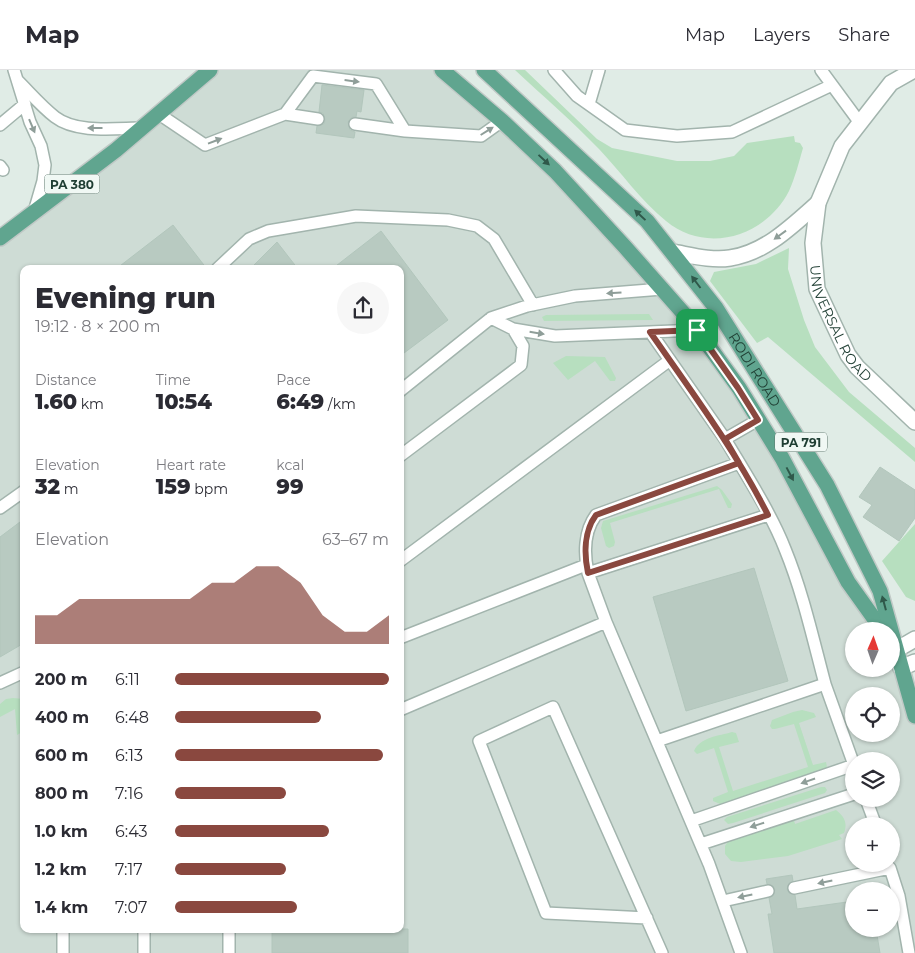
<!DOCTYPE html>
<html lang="en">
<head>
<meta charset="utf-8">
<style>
	body { margin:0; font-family:Montserrat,sans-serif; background:#f7f7f7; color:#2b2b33; height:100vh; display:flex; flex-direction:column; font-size:19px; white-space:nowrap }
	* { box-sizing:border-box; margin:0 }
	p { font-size:16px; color:#7c7c81 }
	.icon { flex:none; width:28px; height:28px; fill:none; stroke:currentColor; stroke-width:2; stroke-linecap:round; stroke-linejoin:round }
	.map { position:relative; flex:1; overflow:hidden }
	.details { position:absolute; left:20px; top:195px; width:384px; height:668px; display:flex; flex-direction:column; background:#fff; border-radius:10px; box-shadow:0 1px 4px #0004 }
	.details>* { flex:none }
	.needle { width:32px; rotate:2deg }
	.buttons { position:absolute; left:845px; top:552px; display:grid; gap:10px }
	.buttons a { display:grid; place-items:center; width:55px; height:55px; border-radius:50%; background:#fff; box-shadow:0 1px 4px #0004; font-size:25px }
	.pin { position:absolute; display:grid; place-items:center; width:42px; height:42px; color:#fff; margin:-21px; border-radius:10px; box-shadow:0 2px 8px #0006 }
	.round { display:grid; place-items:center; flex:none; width:52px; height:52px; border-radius:26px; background:#f7f7f7 }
	.summary { display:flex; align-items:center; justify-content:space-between; height:85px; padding:0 15px }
	h1 { font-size:28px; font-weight:800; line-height:38px }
	.figures { display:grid; grid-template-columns:repeat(3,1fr); gap:8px; height:85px; padding:5px 15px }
	.figures div { display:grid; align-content:center }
	.figures b { font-size:21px; font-weight:800 }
	.figures small { font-size:14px; font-weight:400 }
	.figures p { font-size:14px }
	.chart { height:140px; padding:10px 15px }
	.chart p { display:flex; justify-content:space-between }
	.chart svg { width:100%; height:90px; margin-top:5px; fill:#8a483f; opacity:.7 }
	ul { padding:0 15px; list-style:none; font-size:16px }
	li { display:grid; grid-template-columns:80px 60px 1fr; align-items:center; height:38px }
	li i { height:12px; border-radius:6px; background:#8a483f }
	header { display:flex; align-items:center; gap:30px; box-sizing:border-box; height:70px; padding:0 25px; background:#fff; border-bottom:1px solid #e1e1e2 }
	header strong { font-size:24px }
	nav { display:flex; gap:28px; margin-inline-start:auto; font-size:18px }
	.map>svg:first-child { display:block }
</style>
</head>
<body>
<header>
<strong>Map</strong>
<nav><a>Map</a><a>Layers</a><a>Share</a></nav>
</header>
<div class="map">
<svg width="915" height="883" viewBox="0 0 915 883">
	<rect width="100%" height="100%" fill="#e0ece6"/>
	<path fill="#cedcd5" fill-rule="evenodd" d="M 210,0 L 442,0 L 502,51 L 692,253 L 883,561 L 854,561 L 854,599 L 891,599 L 891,573 L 915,646 L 915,883 L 0,883 L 0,168 ZM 24,199 L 400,199 L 400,859 L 24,859 ZM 854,626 L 891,626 L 891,664 L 854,664 ZM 854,691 L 891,691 L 891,729 L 854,729 ZM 854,756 L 891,756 L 891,794 L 854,794 ZM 854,821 L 891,821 L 891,859 L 854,859 Z"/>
	<path fill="#b7dfbf" d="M 515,0 L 525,0 L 597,69 L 612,78 L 677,91 L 710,91 L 734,86 L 747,73 L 794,66 L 795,72 L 800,73 L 803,78 C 799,92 795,108 789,121 C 766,166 707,185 666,151 C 641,131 621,102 599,79 C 572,51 543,26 515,0 Z
		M 789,178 L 788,199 L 804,250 L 815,277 L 849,322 L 915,378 L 915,392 L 768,267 L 757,273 L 710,211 L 714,202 L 756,194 Z
		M 649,244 L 653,250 L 544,251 L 542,247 L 546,245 Z
		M 566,286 L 605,287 L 616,308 L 615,311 L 610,311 L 595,291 L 568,310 L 553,293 Z
		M 717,416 L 722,420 L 732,434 L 731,438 L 728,438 L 719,419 L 610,453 L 615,472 L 614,476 L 609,478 L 606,476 L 601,458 L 603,451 Z
		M 915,454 L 915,531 L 906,527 L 882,491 Z
		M 13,628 L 24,629 L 24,661 L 17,665 L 15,639 L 0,647 L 0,634 L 6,629 Z
		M 802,640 L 814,643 L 816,647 L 799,653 L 813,695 L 826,692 L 827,697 L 822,701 L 720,734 L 713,731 L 713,728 L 728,722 L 714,678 L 697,684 L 694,681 C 700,667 719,666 732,662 L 736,663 L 739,672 L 719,677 L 733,721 L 808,697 L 794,654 L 775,659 L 772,659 L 770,656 L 772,650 L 793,642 Z
		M 821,717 L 825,717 L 827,720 L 825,723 L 733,753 L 728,754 L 724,750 L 727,747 Z
		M 836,740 C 844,746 848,753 844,763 L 839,765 L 842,769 L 788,786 L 741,792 L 731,791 L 725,784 L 725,776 L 729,770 L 794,750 L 795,754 Z"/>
	<path fill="#b8cac1" stroke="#b2c6bc" d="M 322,15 L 364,20 L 361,42 L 357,41 L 356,47 L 352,47 L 348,52 L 350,60 L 355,62 L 354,68 L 316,63 L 317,56 L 324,54 L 325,50 L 323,43 L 319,42 Z
		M 173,155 L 207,199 L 116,199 Z
		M 381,161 L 448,250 L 400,286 L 400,199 L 332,199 Z
		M 277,172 L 298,199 L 250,199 Z
		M 880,397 L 915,420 L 915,448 L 899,471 L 863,447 L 872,435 L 859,427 Z
		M 24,449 L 24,573 L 0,587 L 0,467 Z
		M 754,498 L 788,611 L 686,641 L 653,527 Z
		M 792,805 L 793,811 L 789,813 L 787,819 L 789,823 L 795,825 L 797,839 L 854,831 L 854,859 L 876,859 L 880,883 L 774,883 L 768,844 L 772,844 L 769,828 L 773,826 L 775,820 L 773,816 L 767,814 L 766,809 Z
		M 272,859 L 408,859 L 408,883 L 272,883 Z"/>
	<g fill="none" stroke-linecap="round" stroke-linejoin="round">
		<defs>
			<path id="service" d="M 14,0 L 30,52 L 41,76 L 45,95 L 43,111 L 34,142
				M 554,0 L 577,26 L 625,60 L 677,66 L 732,62 L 832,15
				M 821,0 L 860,53
				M 18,11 C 30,23 42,37 55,47 C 77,64 117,58 143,58
				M 589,34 L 599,0
				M 159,44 L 205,75 L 285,44 L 313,6 L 376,14 L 405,61 L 481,66 L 502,51
				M 285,44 L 318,49
				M 355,54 L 405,61
				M 0,55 L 25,34
				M 0,96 L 3,100
				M 217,199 L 249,169 L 268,161 L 356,146 L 448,150 L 477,156 L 494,169 L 533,235
				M 491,248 L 513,259 L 555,266 L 697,260
				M 651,263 L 725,369
				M 400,321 L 491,248 L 527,236 L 575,226 L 662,219
				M 400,386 L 521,295 L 523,276 L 513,259
				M 0,438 L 24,421
				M 400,491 L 670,290
				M 588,503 C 584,484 584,461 596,445 L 739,393
				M 400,568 L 586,495
				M 0,613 L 24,602
				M 825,614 L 854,695
				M 400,640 L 606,552
				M 657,671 L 825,614 C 813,569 803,523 785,479 C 771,443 745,403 725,369 L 758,350
				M 866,729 L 876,756
				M 691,751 L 854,695
				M 701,774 L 854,724
				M 794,818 L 890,798 L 899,826 L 909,883
				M 723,831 L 768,821
				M 647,848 L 546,843 L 479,671 L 553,637 L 662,883
				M 229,859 L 229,883
				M 63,883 L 63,859
				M 144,883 L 144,859
				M 741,883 L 709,794 L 606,552 L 588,503 L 768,445"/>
			<g id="tertiary">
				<path id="s1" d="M 914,0 L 891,13 L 842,76 L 818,133 L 813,173 L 817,219 L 848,285 L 857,297 L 915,352"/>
				<path d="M 672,182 C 690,185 711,191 730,188 C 765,183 792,156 818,133"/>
				<path d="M 896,580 L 915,569"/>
				<path d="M 901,598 L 915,592"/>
			</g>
			<g id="primary">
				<path d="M 442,0 L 502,51 L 555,101 L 625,177 L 692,253 L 739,318 L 782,388 L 848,512 L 883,561"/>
				<path id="s2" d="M 484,0 L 647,151 L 716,238 L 827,415 L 880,521 L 915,646"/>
				<path d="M 0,168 L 116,80 L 210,0"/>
			</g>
		</defs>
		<use href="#service" stroke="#a2b4ad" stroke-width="14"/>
		<use href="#tertiary" stroke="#a2b4ad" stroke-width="18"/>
		<use href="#primary" stroke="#c0c9c6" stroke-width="18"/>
		<use href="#service" stroke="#fff" stroke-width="11"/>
		<use href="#tertiary" stroke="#fff" stroke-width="15"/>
		<use href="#primary" stroke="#60a58f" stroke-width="15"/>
	</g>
	<defs><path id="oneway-solid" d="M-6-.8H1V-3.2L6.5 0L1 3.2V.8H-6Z" transform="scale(1.25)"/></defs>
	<g fill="#8f9e99">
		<use href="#oneway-solid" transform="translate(352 11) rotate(7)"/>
		<use href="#oneway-solid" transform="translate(32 56) rotate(67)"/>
		<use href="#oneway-solid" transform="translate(95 58) rotate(180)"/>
		<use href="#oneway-solid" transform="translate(487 61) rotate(-32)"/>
		<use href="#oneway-solid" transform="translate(215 71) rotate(-21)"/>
		<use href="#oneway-solid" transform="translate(780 165) rotate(144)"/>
		<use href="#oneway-solid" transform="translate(614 223) rotate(176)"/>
		<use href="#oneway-solid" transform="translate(537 263) rotate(9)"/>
		<use href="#oneway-solid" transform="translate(808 711) rotate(161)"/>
		<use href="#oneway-solid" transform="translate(757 755) rotate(162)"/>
		<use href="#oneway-solid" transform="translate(825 812) rotate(168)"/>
		<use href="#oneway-solid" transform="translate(745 826) rotate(168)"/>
	</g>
	<g fill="#2f584a">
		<use href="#oneway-solid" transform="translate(544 90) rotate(43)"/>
		<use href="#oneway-solid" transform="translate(640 145) rotate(-137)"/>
		<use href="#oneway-solid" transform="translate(696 212) rotate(-127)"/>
		<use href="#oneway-solid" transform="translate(790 404) rotate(62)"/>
		<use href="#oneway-solid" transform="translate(884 533) rotate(-105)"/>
	</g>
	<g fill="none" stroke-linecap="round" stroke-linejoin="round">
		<defs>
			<path id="route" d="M 697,260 L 738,318 L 758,350 L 725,369 L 739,393 L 596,445 C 584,461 584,484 588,503 L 768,445 C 735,380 692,322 650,262 L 697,260"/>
		</defs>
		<use href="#route" stroke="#fff" stroke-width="10"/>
		<use href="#route" stroke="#8a483f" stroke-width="6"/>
	</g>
	<g text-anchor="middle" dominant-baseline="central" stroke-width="4" stroke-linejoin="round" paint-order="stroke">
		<g fill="#f0f8f4" stroke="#5e766d" stroke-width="1">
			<rect x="44.5" y="104.5" width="55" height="19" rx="4"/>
			<rect x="775" y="362.5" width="52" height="19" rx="4"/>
		</g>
		<g font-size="12" font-weight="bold" fill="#1f3e33">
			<text x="72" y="114">PA 380</text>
			<text x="801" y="372">PA 791</text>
		</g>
		<g font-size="14" fill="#1f3e33" stroke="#f0f8f4">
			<text stroke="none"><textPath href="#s1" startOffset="295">UNIVERSAL ROAD</textPath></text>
			<text stroke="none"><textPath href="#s2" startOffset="406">RODI ROAD</textPath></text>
		</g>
	</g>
</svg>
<div class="buttons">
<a><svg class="needle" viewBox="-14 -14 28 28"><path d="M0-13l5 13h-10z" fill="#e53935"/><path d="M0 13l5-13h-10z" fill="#7c7c81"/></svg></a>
<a><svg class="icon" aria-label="locate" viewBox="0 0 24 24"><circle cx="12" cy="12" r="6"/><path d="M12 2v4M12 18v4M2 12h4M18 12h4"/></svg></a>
<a><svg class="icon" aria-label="layers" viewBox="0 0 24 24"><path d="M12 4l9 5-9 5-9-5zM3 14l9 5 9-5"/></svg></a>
<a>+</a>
<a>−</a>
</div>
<div class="pin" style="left:697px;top:260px;background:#1e9e55"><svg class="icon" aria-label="arrive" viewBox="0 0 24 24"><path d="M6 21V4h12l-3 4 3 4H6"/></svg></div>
<section class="details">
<div class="summary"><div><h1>Evening run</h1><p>19:12 · 8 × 200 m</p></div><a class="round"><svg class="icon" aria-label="share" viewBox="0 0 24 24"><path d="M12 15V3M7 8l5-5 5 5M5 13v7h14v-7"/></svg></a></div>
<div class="figures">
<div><p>Distance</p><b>1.60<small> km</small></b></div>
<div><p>Time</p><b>10:54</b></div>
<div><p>Pace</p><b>6:49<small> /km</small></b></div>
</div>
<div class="figures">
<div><p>Elevation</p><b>32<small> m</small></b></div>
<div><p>Heart rate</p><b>159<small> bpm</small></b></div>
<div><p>kcal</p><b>99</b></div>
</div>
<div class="chart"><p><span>Elevation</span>63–67 m</p>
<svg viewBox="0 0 160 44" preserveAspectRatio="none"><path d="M0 44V30L10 30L20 22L30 22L40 22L50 22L60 22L70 22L80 14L90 14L100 6L110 6L120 14L130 30L140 38L150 38L160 30V44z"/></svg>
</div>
<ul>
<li><b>200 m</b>6:11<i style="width:100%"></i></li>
<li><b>400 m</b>6:48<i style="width:68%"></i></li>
<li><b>600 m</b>6:13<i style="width:97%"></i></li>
<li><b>800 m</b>7:16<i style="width:52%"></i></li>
<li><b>1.0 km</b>6:43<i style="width:72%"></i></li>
<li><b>1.2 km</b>7:17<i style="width:52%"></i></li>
<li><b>1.4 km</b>7:07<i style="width:57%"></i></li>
</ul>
</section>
</div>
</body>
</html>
